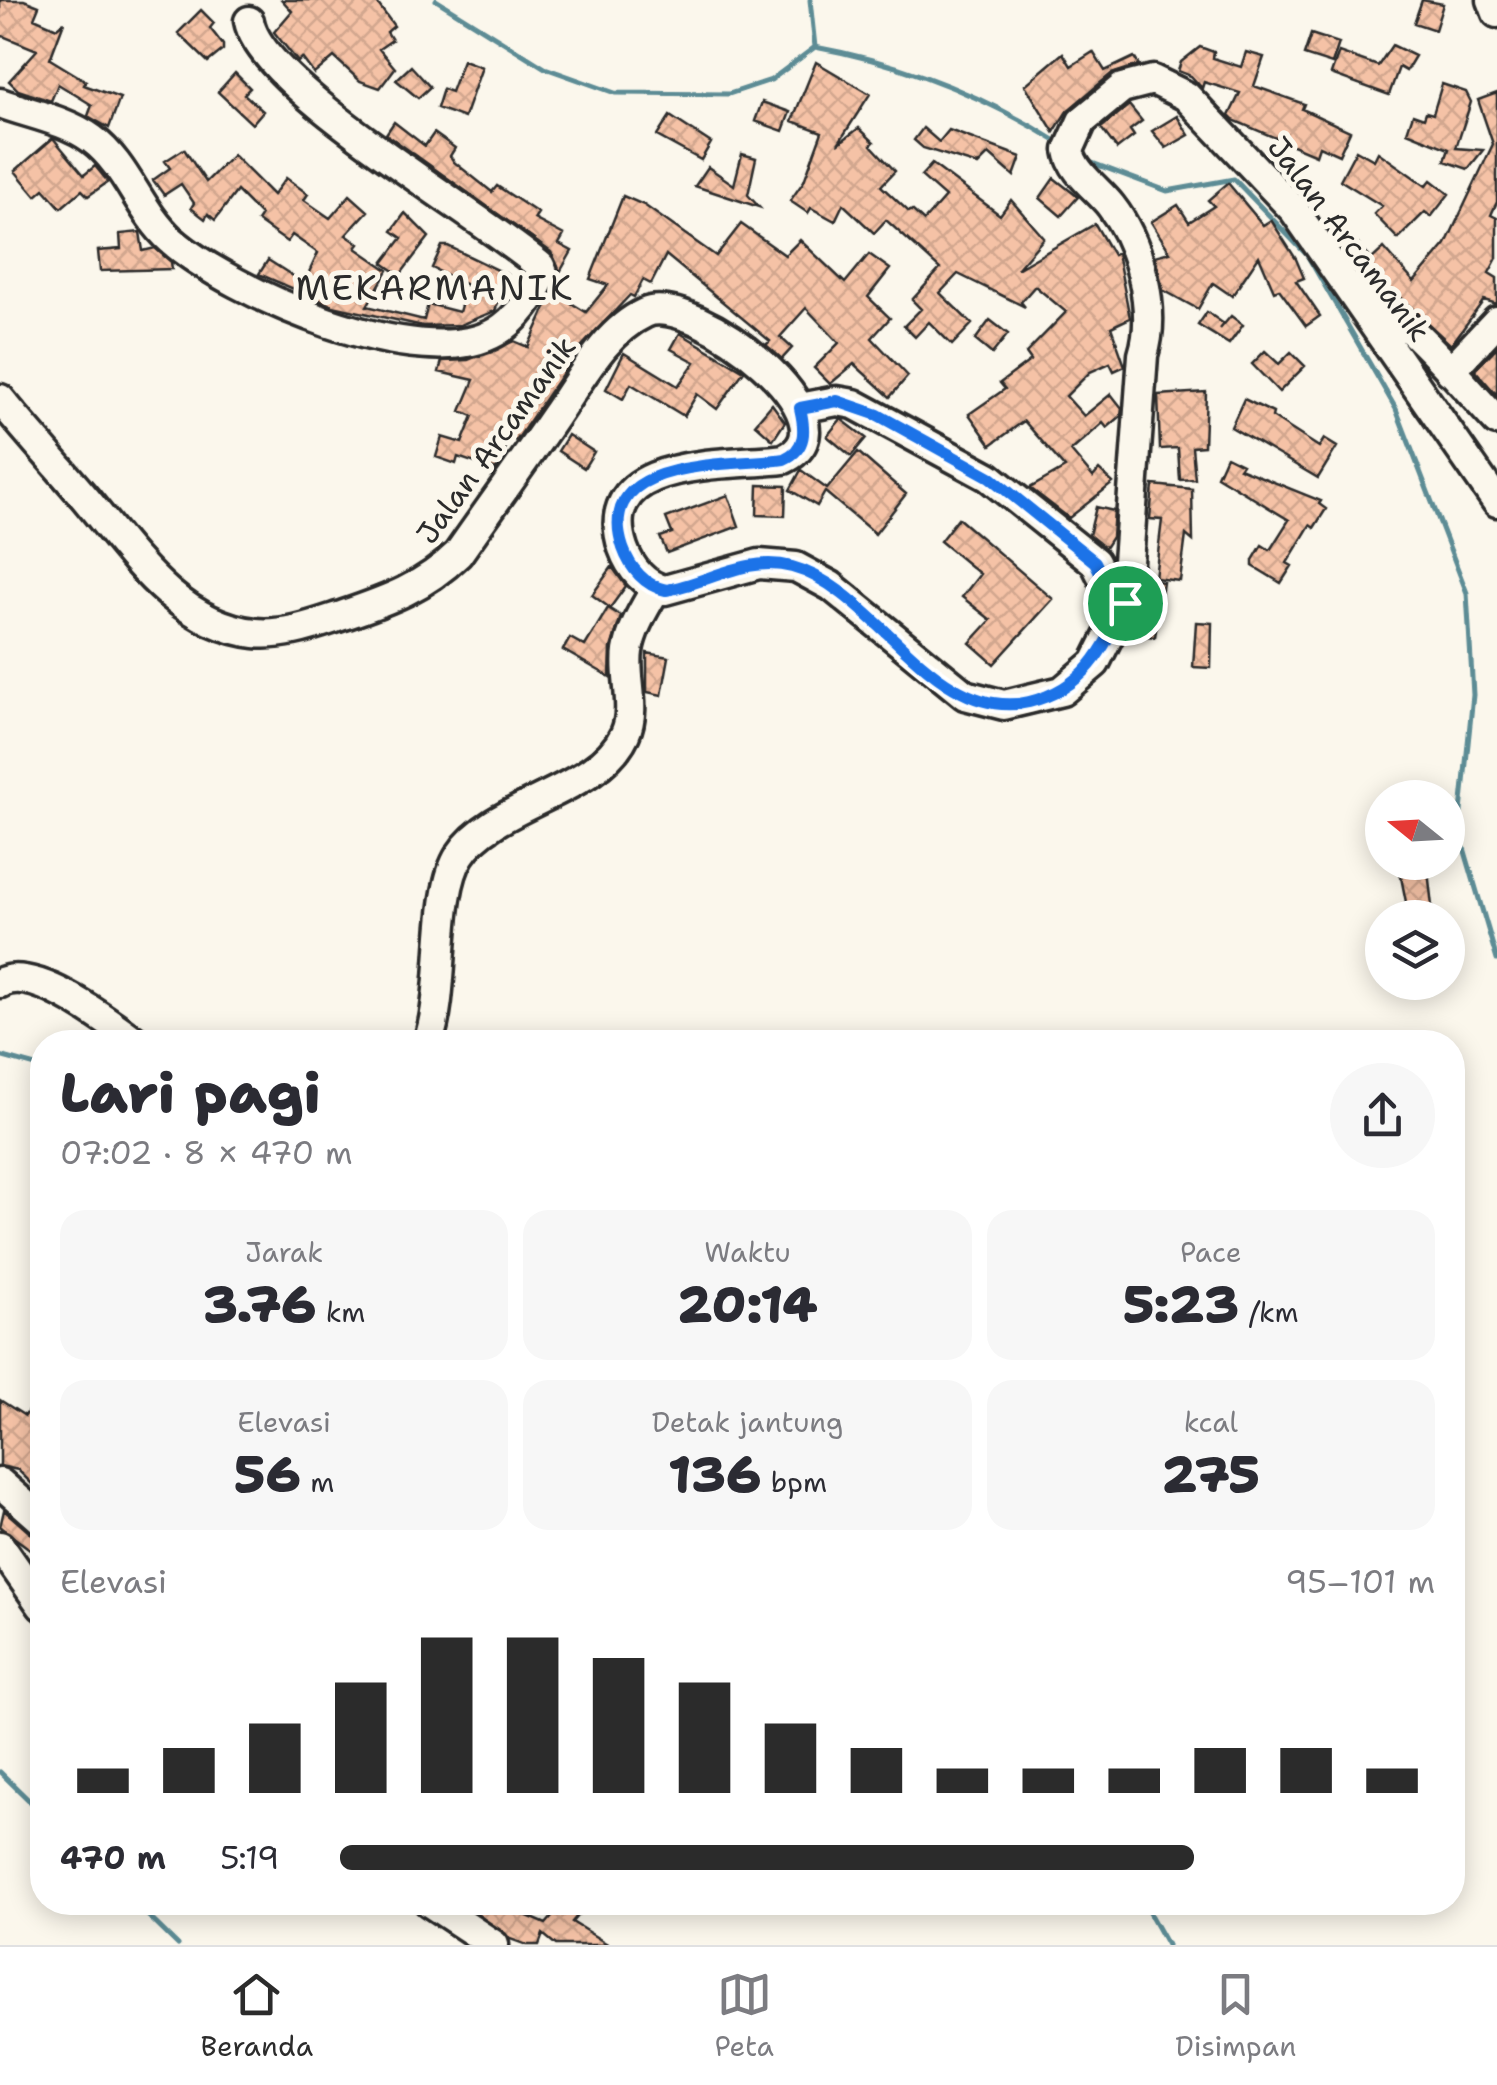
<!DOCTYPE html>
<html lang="id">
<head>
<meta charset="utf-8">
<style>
	body { margin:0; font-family:"Shantell Sans",sans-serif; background:#f7f7f7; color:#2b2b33; height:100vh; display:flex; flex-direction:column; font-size:38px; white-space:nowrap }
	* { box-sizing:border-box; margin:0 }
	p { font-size:32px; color:#7c7c81 }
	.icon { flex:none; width:55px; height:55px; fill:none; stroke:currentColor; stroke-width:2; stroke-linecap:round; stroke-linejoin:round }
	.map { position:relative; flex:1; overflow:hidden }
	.drawer { position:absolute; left:30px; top:1030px; width:1435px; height:885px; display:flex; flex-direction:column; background:#fff; border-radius:40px; box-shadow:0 5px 25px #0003 }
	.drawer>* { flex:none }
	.needle { width:65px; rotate:288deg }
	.tools { position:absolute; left:1365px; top:780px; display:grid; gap:20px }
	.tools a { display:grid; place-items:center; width:100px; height:100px; border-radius:50%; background:#fff; box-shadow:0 5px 25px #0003; font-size:50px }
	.pin { position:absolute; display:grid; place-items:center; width:85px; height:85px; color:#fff; margin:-42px; border:5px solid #fff; border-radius:50%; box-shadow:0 2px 10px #0007 }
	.round { display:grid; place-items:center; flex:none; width:105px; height:105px; border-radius:52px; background:#f7f7f7 }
	.headline { display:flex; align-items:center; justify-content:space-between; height:170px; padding:0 30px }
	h1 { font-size:55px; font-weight:800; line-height:75px }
	.stats { display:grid; grid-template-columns:repeat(3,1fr); gap:15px; height:170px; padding:10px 30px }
	.stats div { display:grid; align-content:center; border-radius:25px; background:#f7f7f7; text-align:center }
	.stats b { font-size:50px; font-weight:800 }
	.stats small { font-size:28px; font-weight:400 }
	.stats p { font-size:28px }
	.chart { height:280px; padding:20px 30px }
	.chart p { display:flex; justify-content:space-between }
	.chart svg { width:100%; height:180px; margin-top:10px; stroke:#2b2b2b; stroke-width:6 }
	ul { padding:0 30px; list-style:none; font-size:32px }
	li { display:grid; grid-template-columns:160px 120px 1fr; align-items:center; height:75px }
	li i { height:25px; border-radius:12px; background:#2b2b2b }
	.dock { display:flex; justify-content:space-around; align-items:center; height:140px; border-top:2px solid #e1e1e2; background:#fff; font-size:28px; color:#7c7c81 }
	.dock a { display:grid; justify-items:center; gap:5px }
	.dock .selected { color:#2b2b2b }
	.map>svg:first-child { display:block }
</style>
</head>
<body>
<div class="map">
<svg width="1497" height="1945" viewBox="0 0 1497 1945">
	<defs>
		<pattern id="building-cross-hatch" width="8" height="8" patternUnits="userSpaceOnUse" patternTransform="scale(2.5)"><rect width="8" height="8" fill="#f5c2a6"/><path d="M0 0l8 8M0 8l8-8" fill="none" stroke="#d2a78f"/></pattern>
	</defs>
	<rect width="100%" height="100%" fill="#fbf7ec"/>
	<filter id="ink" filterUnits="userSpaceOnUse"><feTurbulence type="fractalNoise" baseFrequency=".01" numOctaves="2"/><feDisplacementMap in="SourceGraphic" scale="20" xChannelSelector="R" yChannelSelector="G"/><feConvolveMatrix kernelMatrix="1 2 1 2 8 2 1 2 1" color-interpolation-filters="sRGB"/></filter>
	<g filter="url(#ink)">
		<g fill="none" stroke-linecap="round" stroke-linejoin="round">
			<path stroke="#5d8c95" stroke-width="5" d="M 436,0 L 545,68 L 615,93 L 729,94 L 771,80 L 815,47 C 903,63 985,96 1061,144
				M 810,0 L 815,47
				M 1087,161 L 1167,191 L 1234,179 L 1307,255 L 1396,409 L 1467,593 L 1473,695 L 1459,831 L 1497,960
				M 0,1056 L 36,1066 L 42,1074
				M 0,1772 L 42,1813
				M 134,1902 L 178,1945
				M 1143,1902 L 1167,1945"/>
		</g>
		<path fill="url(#building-cross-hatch)" stroke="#2b2b2b" stroke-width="2.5" d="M 0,0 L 24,0 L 39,6 L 34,18 L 57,28 L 64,22 L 50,59 L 86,81 L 84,85 L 120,98 L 109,128 L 88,116 L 92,105 L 58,84 L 51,101 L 18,90 L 9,81 L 37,50 L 0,35 Z
			M 282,0 L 375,0 L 394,26 L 387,32 L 392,40 L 379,49 L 395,68 L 380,88 L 360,81 L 334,57 L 314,74 L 302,58 L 298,62 L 274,32 L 292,11 Z
			M 1422,0 L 1443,4 L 1435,30 L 1414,23 Z
			M 201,10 L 214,23 L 210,28 L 223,45 L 223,50 L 208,62 L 178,33 Z
			M 1311,34 L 1339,43 L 1332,64 L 1304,55 Z
			M 1392,45 L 1415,56 L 1406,71 L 1399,67 L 1389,95 L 1331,74 L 1339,52 L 1378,66 Z
			M 1200,47 L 1214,52 L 1213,58 L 1241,67 L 1246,52 L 1264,57 L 1254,86 L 1304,104 L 1302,109 L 1350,131 L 1339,155 L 1319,146 L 1316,155 L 1233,120 L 1229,116 L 1240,93 L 1204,82 L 1202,88 L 1191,76 L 1178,71 L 1181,62 Z
			M 1093,52 L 1105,71 L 1134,57 L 1139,65 L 1111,74 L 1067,111 L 1054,132 L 1025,85 L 1063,53 L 1071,66 Z
			M 463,60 L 482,67 L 464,118 L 437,108 L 443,89 L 451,92 Z
			M 816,62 L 870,94 L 838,144 L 859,128 L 874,142 L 871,145 L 895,171 L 881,186 L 909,212 L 912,210 L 924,221 L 945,197 L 921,176 L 932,164 L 1000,215 L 1011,200 L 1044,238 L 1017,269 L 1095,224 L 1113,255 L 1117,253 L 1130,318 L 1111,327 L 1125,366 L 1114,371 L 1110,363 L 1090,372 L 1066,396 L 1084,416 L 1111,394 L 1122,408 L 1121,416 L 1107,428 L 1103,423 L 1071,451 L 1093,477 L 1099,470 L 1113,483 L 1069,518 L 1030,488 L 1065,468 L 1024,421 L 991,445 L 969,414 L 1005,389 L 1000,383 L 1031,360 L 1026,353 L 1066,312 L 1035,286 L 1021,302 L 1025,307 L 958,274 L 940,293 L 972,324 L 952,345 L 929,322 L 915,337 L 904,326 L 921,309 L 912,300 L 940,269 L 886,220 L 874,233 L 843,204 L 835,221 L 811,208 L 808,213 L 790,201 L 804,181 L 822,132 L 792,121 Z
			M 411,66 L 430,87 L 418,98 L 396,80 Z
			M 235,73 L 250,88 L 244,94 L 263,111 L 252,124 L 218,92 Z
			M 1442,84 L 1466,92 L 1471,102 L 1456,148 L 1483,150 L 1468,169 L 1445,161 L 1449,149 L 1407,132 L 1413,114 L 1424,118 L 1426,112 L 1433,114 Z
			M 1497,93 L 1497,202 L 1491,215 L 1497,218 L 1497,258 L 1489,273 L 1497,278 L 1497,304 L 1484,300 L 1451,345 L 1402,299 L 1362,278 L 1344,251 L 1356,242 L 1371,260 L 1384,248 L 1414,282 L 1446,244 L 1493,144 L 1478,100 Z
			M 762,102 L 790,112 L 783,131 L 755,121 Z
			M 1129,105 L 1142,121 L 1130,130 L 1134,136 L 1117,149 L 1101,128 Z
			M 670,116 L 711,143 L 701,160 L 657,136 Z
			M 1177,116 L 1189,135 L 1166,148 L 1152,131 Z
			M 394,122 L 425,146 L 434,133 L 455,148 L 450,156 L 454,162 L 492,192 L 497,186 L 538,213 L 534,219 L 564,235 L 559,244 L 572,251 L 560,272 L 551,252 L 386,134 Z
			M 923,128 L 939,142 L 949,130 L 1021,157 L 1014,176 L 989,154 L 978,165 L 923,148 L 914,140 Z
			M 53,138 L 84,175 L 95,166 L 108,182 L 88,196 L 82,190 L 61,208 L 44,189 L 36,196 L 15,171 Z
			M 184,149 L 206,182 L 233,155 L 273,195 L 286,178 L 308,194 L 304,200 L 330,218 L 350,195 L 368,211 L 346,235 L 359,244 L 356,248 L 388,270 L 367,306 L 424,320 L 428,304 L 459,312 L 467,285 L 432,268 L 442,246 L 448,246 L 508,275 L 495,311 L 460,325 L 423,326 L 333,306 L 259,274 L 268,260 L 304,283 L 318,253 L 292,235 L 287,242 L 257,221 L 261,215 L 237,191 L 215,220 L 208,214 L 205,219 L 191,208 L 194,203 L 181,184 L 164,195 L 153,180 L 170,168 L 165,161 Z
			M 1356,150 L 1374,160 L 1378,152 L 1426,186 L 1431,180 L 1449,194 L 1431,217 L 1425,212 L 1398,239 L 1374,214 L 1382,206 L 1340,180 Z
			M 742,154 L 756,158 L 748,195 L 759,207 L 695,186 L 708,167 L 734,185 Z
			M 1054,178 L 1078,197 L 1061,216 L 1040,198 Z
			M 1228,183 L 1263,225 L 1271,220 L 1296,259 L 1304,278 L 1296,281 L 1320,316 L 1306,326 L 1279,289 L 1274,291 L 1259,256 L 1232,296 L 1213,283 L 1198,309 L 1163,290 L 1155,256 L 1170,252 L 1151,222 L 1178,205 L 1189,222 L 1214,206 L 1208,200 Z
			M 623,196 L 644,205 L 716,256 L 741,224 L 785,255 L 800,240 L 845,283 L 869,254 L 890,269 L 868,297 L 890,318 L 872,338 L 908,376 L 890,397 L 854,364 L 830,384 L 814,368 L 839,343 L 806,308 L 780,337 L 792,348 L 782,359 L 766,345 L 770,341 L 666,255 L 651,284 L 643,280 L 634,297 L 630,295 L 580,348 L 516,441 L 510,438 L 496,470 L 458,457 L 456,464 L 436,457 L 442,437 L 462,443 L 473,416 L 461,411 L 474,380 L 439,372 L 442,361 L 468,360 L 514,341 L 528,347 L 553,292 L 586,312 L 608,285 L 590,279 Z
			M 405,213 L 429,237 L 400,275 L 383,263 L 402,238 L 392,231 Z
			M 140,232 L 143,251 L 155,248 L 171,262 L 172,269 L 100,271 L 98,251 L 121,249 L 120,234 Z
			M 1207,312 L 1224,324 L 1220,329 L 1231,316 L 1243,325 L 1229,344 L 1198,325 Z
			M 990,320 L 1008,334 L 992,354 L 975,340 Z
			M 680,333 L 744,371 L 717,409 L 697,394 L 684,416 L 631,384 L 623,399 L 606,389 L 624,353 L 678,386 L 695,362 L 671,349 Z
			M 1497,347 L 1497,395 L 1475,370 Z
			M 1265,351 L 1279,364 L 1291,352 L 1305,366 L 1279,392 L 1252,364 Z
			M 1206,392 L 1204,446 L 1192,447 L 1195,479 L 1180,480 L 1178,448 L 1160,449 L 1158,395 Z
			M 1244,399 L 1273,413 L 1272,417 L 1319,447 L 1324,439 L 1337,447 L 1318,478 L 1231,427 Z
			M 772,404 L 785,422 L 773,440 L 755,424 Z
			M 841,419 L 866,438 L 851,456 L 827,436 Z
			M 568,435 L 594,452 L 584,468 L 558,451 Z
			M 858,452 L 906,494 L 875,534 L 825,492 L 817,506 L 790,490 L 801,470 L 827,489 Z
			M 1226,456 L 1242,464 L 1239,468 L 1321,501 L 1319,504 L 1326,509 L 1314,528 L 1310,525 L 1287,563 L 1292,566 L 1281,583 L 1253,566 L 1253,560 L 1262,545 L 1270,550 L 1289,520 L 1217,476 Z
			M 758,485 L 786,486 L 785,516 L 757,515 Z
			M 1153,485 L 1192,489 L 1193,541 L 1186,535 L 1180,581 L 1155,578 L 1162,520 L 1150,519 Z
			M 728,495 L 739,526 L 667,553 L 660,537 L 672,533 L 666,518 Z
			M 1096,507 L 1114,511 L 1112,537 L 1105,548 L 1089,535 Z
			M 958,518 L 1053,599 L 994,664 L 970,643 L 991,620 L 962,597 L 980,574 L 940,541 Z
			M 612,567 L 626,586 L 610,608 L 592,595 Z
			M 1144,579 L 1163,582 L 1155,637 L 1136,635 Z
			M 608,608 L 621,616 L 611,648 L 610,677 L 563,650 L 570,638 L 585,646 Z
			M 1196,622 L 1212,623 L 1211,668 L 1193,667 Z
			M 647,653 L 669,657 L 662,695 L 647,692 Z
			M 1398,862 L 1427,862 L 1432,906 L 1408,912 Z
			M 0,1400 L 25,1416 L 28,1411 L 42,1419 L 36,1432 L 42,1437 L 42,1494 L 18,1470 L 0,1466 Z
			M 4,1510 L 30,1533 L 42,1537 L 42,1558 L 0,1527 Z
			M 461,1902 L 526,1902 L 518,1912 L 546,1924 L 565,1902 L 589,1902 L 572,1922 L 609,1945 L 556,1945 L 543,1934 L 539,1945 L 527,1945 L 510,1939 Z"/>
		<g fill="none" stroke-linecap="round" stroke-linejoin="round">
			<defs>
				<path id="minor" d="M 1492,0 L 1497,13
					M 0,103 C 30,114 66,120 92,139 C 127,165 139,211 171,240 C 231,293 420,376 496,332 C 517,320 535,294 543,273 L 540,266 C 483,216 261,88 249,21
					M 1357,294 C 1398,304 1465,388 1497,421
					M 1450,371 L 1497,321
					M 0,399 C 28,433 57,465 85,498 C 131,553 176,624 255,633 C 285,636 316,624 344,615 C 388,600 424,587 458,554 C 490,508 523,463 555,416 C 580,381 604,332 645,313 C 693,290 864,423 784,459 C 733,466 592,454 623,548 C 630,568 645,586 665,590 L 759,564 L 796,567 L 831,586 L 965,695 L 1004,705 L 1062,691 L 1095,663 L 1125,603 L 1143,355 C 1157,310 1140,243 1111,206 C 1098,189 1072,172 1069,150 L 1082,121 L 1122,88 L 1153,80 L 1186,96 L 1294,210 L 1497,502
					M 800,408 L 837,401 L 854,404 L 989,477 L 1095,562 L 1106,584 L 1125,603
					M 0,983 C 33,964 109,1022 136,1042
					M 428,1042 C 447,990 434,895 460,855 C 494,802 598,793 625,734 C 637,708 624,678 628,651 C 632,627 645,608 656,588
					M 0,1483 L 42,1520
					M 0,1546 L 42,1606
					M 429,1902 L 494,1945"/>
			</defs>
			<use href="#minor" stroke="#2b2b2b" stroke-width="35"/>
			<use href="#minor" stroke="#fbf7ec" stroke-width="28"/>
		</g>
	</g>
	<g fill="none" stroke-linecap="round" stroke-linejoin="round" filter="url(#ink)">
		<defs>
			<path id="route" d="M 837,401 L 878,415 L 990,477 L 1095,562 L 1106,584 L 1125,603 C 1103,651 1085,688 1029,702 C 934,724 876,589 792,567 C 747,555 708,583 666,590 C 645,586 630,568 623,548 C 592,454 734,467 784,459 C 807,449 805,429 800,408 Z"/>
		</defs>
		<use href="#route" stroke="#fff" stroke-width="20"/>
		<use href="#route" stroke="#1a73e8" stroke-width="12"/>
	</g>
	<g text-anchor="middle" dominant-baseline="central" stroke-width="10" stroke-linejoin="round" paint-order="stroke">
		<g font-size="30" fill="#2b2b2b" stroke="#fbf7ec">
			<text transform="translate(1349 239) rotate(53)">Jalan Arcamanik</text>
			<text transform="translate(496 440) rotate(-54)">Jalan Arcamanik</text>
		</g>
		<g font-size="35" letter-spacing="2.5" fill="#2b2b2b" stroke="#fbf7ec">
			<text x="435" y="287">MEKARMANIK</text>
		</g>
	</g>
</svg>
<div class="tools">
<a><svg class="needle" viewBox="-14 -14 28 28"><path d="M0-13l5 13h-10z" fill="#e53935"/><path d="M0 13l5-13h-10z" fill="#7c7c81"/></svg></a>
<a><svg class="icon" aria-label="layers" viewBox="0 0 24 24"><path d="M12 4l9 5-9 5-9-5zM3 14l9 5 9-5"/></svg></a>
</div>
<div class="pin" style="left:1125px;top:603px;background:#1e9e55"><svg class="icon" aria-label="arrive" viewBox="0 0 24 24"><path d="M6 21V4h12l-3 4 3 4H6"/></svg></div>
<section class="drawer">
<div class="headline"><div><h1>Lari pagi</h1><p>07:02 · 8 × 470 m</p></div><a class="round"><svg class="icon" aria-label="share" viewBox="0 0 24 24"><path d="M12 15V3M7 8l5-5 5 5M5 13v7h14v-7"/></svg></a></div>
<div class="stats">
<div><p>Jarak</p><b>3.76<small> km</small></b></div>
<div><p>Waktu</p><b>20:14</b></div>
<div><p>Pace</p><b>5:23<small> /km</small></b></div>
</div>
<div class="stats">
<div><p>Elevasi</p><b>56<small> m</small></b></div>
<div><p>Detak jantung</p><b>136<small> bpm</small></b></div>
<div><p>kcal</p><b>275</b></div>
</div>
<div class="chart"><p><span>Elevasi</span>95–101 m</p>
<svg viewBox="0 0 160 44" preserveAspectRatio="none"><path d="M5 44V38M15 44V33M25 44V27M35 44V17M45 44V6M55 44V6M65 44V11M75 44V17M85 44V27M95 44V33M105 44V38M115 44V38M125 44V38M135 44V33M145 44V33M155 44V38"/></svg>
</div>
<ul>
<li><b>470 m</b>5:19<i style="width:78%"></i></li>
</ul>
</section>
</div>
<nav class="dock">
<a class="selected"><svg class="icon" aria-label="home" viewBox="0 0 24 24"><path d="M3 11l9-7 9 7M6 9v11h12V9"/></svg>Beranda</a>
<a><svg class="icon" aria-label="map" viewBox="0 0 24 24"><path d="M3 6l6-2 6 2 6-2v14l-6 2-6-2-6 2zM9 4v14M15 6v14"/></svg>Peta</a>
<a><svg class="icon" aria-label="saved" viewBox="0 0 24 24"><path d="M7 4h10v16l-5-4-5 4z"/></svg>Disimpan</a>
</nav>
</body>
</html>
